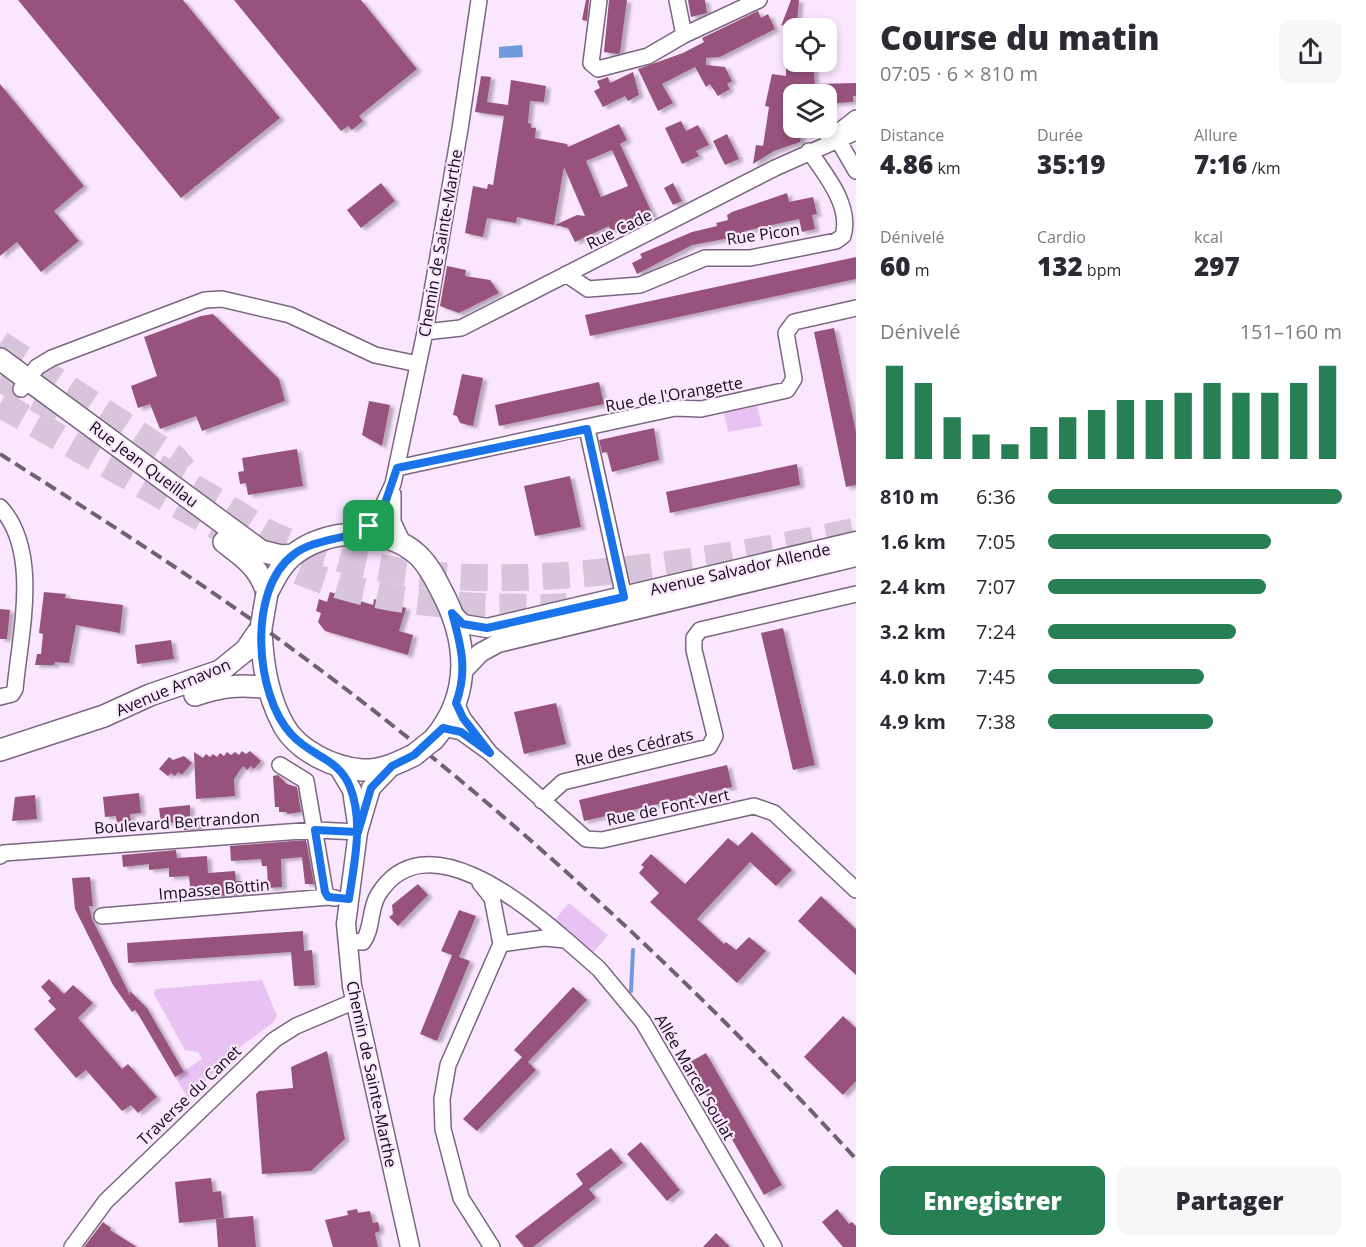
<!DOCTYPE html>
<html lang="fr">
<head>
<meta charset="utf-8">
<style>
	body { margin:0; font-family:"Open Sans",sans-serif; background:#f7f7f7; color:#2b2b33; height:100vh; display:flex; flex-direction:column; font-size:22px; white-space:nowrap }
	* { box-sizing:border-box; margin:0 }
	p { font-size:20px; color:#7c7c81 }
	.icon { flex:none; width:33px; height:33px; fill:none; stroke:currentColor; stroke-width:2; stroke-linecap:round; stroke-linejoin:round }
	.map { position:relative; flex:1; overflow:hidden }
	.drawer { display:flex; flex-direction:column; background:#fff; width:510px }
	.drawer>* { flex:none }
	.buttons { position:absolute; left:783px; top:18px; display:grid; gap:12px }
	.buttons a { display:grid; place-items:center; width:54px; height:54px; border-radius:12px; background:#fff; box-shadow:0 3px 9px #0003; font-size:30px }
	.pin { position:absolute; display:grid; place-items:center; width:51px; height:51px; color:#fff; margin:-26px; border-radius:12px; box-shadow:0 3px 9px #0006 }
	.round { display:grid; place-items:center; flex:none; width:63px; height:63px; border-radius:12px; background:#f7f7f7 }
	.head { display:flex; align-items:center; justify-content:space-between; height:102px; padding:0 24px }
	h1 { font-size:33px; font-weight:800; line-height:45px }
	.figures { display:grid; grid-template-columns:repeat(3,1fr); gap:9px; height:102px; padding:6px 24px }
	.figures div { display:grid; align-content:center }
	.figures b { font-size:26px; font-weight:800 }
	.figures small { font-size:16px; font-weight:400 }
	.figures p { font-size:16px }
	.chart { height:168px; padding:12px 24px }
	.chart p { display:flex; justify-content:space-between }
	.chart svg { width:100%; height:108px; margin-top:6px; stroke:#277f54; stroke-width:6 }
	.cta { display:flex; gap:12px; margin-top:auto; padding:12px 24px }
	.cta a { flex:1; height:69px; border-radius:12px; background:#277f54; color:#fff; font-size:24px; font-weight:800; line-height:69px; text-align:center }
	.cta a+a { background:#f7f7f7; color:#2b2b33 }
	ul { padding:0 24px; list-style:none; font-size:20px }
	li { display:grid; grid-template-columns:96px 72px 1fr; align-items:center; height:45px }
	li i { height:15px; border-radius:8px; background:#277f54 }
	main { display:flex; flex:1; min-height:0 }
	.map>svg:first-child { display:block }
</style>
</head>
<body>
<main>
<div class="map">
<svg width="856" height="1247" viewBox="0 0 856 1247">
	<defs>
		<filter id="shadow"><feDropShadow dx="4.5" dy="2.5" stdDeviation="1.5" flood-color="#0004"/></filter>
	</defs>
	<rect width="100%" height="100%" fill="#fae6fe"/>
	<path fill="#e8c2f2" d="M 757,406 L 762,426 L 728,432 L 724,413 Z
		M 569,903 L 608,935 L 592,954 L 554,921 Z
		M 262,980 L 277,1016 L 273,1023 L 245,1043 L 188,1098 L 175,1077 L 202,1059 L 198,1052 L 185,1050 L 154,994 L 156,989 Z"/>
	<path fill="#6f99d9" d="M 522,45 L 523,57 L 499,58 L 499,47 Z"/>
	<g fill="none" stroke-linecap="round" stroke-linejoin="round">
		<path stroke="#6f99d9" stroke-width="4" d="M 631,991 L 633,950"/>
	</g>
	<path fill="#98537d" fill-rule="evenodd" filter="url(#shadow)" d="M 18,0 L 183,0 L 280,118 L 181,198 Z
		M 234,0 L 361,0 L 417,69 L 359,116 L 363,121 L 352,130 L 348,126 L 341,131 Z
		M 586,0 L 589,0 L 587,21 L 582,20 Z
		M 609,0 L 627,0 L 620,53 L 617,54 L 604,52 Z
		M 688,0 L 705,0 L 707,13 L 691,17 Z
		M 791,0 L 799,0 L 797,22 L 791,21 L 781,26 Z
		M 758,11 L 761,18 L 768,14 L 775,29 L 720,57 L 706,58 L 706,65 L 725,67 L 732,81 L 727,84 L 730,89 L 718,96 L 710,84 L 706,87 L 695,67 L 662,84 L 673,103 L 658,111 L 638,69 L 683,53 L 704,42 L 702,38 Z
		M 786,62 L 813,62 L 815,84 L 856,83 L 856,96 L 853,96 L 853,102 L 836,103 L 826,102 L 826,94 L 791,94 L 789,128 L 803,128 L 800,142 L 774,151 L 753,164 L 756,145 L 763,146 L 769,107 L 765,106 L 772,74 L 786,76 Z
		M 633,72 L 639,95 L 628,101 L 625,96 L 603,107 L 594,91 L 600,88 L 597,81 L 608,77 L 610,83 Z
		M 481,76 L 491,77 L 487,102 L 508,105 L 511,80 L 546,86 L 544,102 L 530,101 L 528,123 L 531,124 L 531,128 L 536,128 L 535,138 L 567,144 L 568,147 L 619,124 L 627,140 L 620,144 L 653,215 L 622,230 L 621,227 L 611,231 L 609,226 L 575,242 L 568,228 L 555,225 L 577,215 L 585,216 L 564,167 L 554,225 L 517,217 L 516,223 L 487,218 L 483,237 L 465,233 L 473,186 L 487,189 L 488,184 L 493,185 L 504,116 L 475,112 ZM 612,150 L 628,186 L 601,197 L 586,161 Z
		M 0,84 L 84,186 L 54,211 L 79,241 L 41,272 L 17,242 L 0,256 Z
		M 681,121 L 686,131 L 698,125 L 709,145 L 696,151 L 699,156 L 682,164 L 665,128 Z
		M 727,134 L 739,159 L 725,165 L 713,141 Z
		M 381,183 L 395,201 L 361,228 L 347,210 Z
		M 673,183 L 682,201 L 673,205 L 664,188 Z
		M 787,193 L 789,202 L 813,197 L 817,214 L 812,215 L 815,229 L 802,232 L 799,219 L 745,231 L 746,235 L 692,245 L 637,274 L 632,263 L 642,258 L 640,254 L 692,232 L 717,226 L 716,223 L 728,220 L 727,215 L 732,212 Z
		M 856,257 L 856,279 L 590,336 L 585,315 Z
		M 447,266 L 466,270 L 465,276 L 490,280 L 499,293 L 459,313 L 440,306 Z
		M 213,314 L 279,379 L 285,401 L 202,431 L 196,416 L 160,429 L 150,404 L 138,408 L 131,386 L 157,376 L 144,337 L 201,316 Z
		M 834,328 L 856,432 L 856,485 L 846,487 L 814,332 Z
		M 462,374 L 483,378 L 473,426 L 460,423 L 457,416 L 453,415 Z
		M 599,382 L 604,404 L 499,426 L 495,405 Z
		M 369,401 L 390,405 L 382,446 L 362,435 Z
		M 654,428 L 659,460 L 612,472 L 607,452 L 602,453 L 599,440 Z
		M 297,449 L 303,486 L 248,495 L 246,483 L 240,484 L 238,472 L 244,471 L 242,458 Z
		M 797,464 L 800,485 L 670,513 L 666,492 Z
		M 570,476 L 581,527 L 535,536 L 524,486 Z
		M 44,592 L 66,594 L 65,598 L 123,605 L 120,633 L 76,625 L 69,663 L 55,662 L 54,665 L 35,665 L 37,654 L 41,654 L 43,634 L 39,633 Z
		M 330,592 L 373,605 L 374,599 L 406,608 L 399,631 L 413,635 L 408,655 L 325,631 L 318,622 L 321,613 L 316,611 L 319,599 L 327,602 Z
		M 0,609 L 10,610 L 7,639 L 0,639 Z
		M 783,628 L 815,765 L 793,770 L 761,633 Z
		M 171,640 L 174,659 L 137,664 L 135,645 Z
		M 556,703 L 566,744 L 524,754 L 514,712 Z
		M 242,751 L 246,754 L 250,751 L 261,761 L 254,769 L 251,766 L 247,770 L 243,766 L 234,779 L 235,796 L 196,799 L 194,752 L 203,758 L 206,754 L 210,757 L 213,754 L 217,757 L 220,753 L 224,756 L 227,752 L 231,755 L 235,752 L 239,755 Z
		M 184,756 L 192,763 L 182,775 L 178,772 L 175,776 L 171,773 L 168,776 L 159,769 L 169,757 L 173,760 Z
		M 727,765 L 732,787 L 584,821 L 579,800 Z
		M 278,775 L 287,784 L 297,787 L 301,812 L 287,814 L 287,812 L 279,812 L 279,807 L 275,807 L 273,776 Z
		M 139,793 L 141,813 L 130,814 L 131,823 L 117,824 L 116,816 L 105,817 L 103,797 Z
		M 35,795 L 37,819 L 12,821 L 15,797 Z
		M 190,805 L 190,819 L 198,818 L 198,829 L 184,830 L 184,821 L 161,824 L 159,808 Z
		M 752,832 L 792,870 L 776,886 L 750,862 L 697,919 L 724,944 L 726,942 L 736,950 L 749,937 L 766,951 L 737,983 L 650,902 L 659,893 L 639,873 L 644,867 L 641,865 L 651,854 L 685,884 L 728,838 L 738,846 Z
		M 306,840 L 314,884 L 305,884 L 302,857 L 281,859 L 282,887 L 268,888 L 267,866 L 262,866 L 261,859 L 231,861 L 230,846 Z
		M 176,850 L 177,858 L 207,856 L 208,873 L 235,871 L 236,881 L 242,881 L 243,894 L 191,898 L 189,876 L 169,877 L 169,868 L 149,870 L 149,864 L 123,867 L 122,855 Z
		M 90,877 L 93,906 L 89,906 L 92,919 L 130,995 L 130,991 L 147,1008 L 184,1072 L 175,1077 L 138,1014 L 135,1010 L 132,1012 L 113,985 L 75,909 L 72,878 Z
		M 418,884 L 428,895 L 398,926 L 389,917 L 393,914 L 392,905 Z
		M 821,896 L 856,929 L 856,975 L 798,921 Z
		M 459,910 L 476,916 L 459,957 L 470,961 L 437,1041 L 420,1034 L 452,955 L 441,951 Z
		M 303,931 L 304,951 L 312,950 L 315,985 L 294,986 L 291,952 L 128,963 L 127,943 Z
		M 49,979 L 64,994 L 73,985 L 93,1003 L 78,1018 L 122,1069 L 128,1064 L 157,1097 L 138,1113 L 131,1105 L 122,1111 L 86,1070 L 76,1078 L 34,1029 L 56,1009 L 48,1001 L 51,998 L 41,987 Z
		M 573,987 L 587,1000 L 528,1062 L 536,1070 L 477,1131 L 463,1119 L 522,1057 L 514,1050 Z
		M 843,1016 L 856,1028 L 856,1081 L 843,1095 L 804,1057 Z
		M 327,1051 L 345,1139 L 311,1171 L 262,1174 L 256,1094 L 259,1091 L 293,1088 L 291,1067 Z
		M 706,1053 L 782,1185 L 764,1195 L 688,1063 Z
		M 641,1142 L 680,1190 L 667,1201 L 627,1154 Z
		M 611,1148 L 623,1163 L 589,1189 L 596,1198 L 533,1247 L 524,1247 L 515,1236 L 583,1184 L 576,1174 Z
		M 211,1178 L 213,1192 L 221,1191 L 224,1218 L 179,1223 L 175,1182 Z
		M 357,1209 L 358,1213 L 370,1211 L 373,1223 L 378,1222 L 380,1231 L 375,1233 L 378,1247 L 333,1247 L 325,1220 L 348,1215 L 347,1211 Z
		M 837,1209 L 849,1224 L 852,1222 L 856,1226 L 856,1247 L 843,1247 L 822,1222 Z
		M 253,1216 L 256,1247 L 218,1247 L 216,1219 Z
		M 103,1222 L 111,1228 L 110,1230 L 137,1247 L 84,1247 Z
		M 716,1233 L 730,1247 L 703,1247 Z"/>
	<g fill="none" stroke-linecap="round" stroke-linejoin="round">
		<path stroke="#d7c5db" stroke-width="27" stroke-dasharray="27 14" stroke-linecap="butt" d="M 0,344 L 173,457 L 184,470
			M 0,378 L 66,415
			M 0,404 L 221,529
			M 157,467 C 182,481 207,495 231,510 C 245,518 259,529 274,536 C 393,585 498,583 623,570 C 702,561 779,548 856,531
			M 262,553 C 335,594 416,605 498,607 C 522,607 547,609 571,606"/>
		<defs>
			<path id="minor" d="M 599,0 L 591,63 L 598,69 L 648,56 L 684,35
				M 677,0 L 684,35 L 759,0
				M 834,133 L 856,171
				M 828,140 L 856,118
				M 566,274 L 588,289 L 640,285 L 705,258 L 750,258 L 836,241 L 843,236 C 852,206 825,174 809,151
				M 425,332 L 461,328 L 775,168 L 856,132
				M 21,389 L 37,367 L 52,358 L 205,300 L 222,299 L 290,315 L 375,355 L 418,364
				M 587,429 L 624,597
				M 397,468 L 675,408 L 701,409 L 787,390 L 794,379 L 786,333 L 794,322 L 856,308
				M 393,494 L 393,522 L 404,545
				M 0,507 C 41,551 20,634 15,689 L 12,694 L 0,697
				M 355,533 L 377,518 L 393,484 L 425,332 L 460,129 L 479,0
				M 443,728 L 461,732 L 490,753 L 463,718 L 456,703
				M 490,753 L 586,839 L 602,840 L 754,806 L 774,813 L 856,890
				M 280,765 L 306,781 L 325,892 L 329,897 L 335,898
				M 542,801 L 563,782 L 709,747 L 715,736 L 694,650 L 694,638 L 700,630 L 856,594
				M 0,856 L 4,853 L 316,830 L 358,832
				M 480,883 L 492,898 L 501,944
				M 102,916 L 329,897
				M 347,941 L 363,942 C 373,928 369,910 378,895 C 424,820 523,903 566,940
				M 72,1247 L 106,1201 L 274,1040 L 296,1026 L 355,1001
				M 492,1247 L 461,1198 L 443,1129 L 442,1099 L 448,1065 L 501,944 L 544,938 L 566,940 L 599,969 L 643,1022 L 774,1247"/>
			<path id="tertiary" d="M 452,613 L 463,624 L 487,628 L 856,541
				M 463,671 L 480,653 L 498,643 L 856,557
				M 337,765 L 352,790 L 357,824
				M 392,766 L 371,788 L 358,832 L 346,924 L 352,986 L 410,1247"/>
			<path id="secondary" d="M 0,359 L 261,551 L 281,556 L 293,555
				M 224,542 C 244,557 260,568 267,593
				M 267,593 C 274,580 280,566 292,556 C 325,528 387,525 419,556 C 429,566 435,578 441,590 C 468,640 472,694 434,739
				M 261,628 C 262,662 267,696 284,726 C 298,751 334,768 362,770 C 381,771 398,763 414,755
				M 195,695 C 222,686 240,684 268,688
				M 0,750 L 104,716 L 150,695 L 220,671 L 246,650 L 261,628"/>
		</defs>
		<use href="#minor" stroke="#7b6580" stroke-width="18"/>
		<use href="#tertiary" stroke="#7b6580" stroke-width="21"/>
		<use href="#secondary" stroke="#7b6580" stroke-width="24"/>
		<use href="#minor" stroke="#fff" stroke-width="15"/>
		<use href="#tertiary" stroke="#fff" stroke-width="18"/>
		<use href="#secondary" stroke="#fff" stroke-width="21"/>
		<path stroke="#6e6271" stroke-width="4" stroke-dasharray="12 6" stroke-linecap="butt" d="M 0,454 C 85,508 170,562 252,620 C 472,776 674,961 856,1159"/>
		<defs>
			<path id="secondary-bridge" d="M 261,628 L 267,593
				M 414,755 L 434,739"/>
		</defs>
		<use href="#secondary-bridge" stroke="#7b6580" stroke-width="24" stroke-linecap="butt"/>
		<use href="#secondary-bridge" stroke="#fff" stroke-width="21"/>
	</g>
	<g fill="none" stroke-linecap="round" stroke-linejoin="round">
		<defs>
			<path id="route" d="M 369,526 C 348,541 316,537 293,555 C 247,590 255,695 291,734 C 311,757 339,758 350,787 C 364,822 354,863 349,899 L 328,897 L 325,892 L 315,830 L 358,832 L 371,788 L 392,766 L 414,755 L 443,728 L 461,732 L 490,753 L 463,718 L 456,703 C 468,671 461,645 452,613 L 463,624 L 487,628 L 624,597 L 587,429 L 397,468 L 382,512 L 369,526"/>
		</defs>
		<use href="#route" stroke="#fff" stroke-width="12"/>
		<use href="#route" stroke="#1a73e8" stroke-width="8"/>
	</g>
	<g text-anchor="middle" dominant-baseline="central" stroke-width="4.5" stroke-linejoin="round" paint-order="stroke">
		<g font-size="16" fill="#130b15" stroke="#fae6fe">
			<text transform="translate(619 229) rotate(-26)">Rue Cade</text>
			<text transform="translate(763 234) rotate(-8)">Rue Picon</text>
			<text transform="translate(440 243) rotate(-80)">Chemin de Sainte-Marthe</text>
			<text transform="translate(674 394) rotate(-10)">Rue de l'Orangette</text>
			<text transform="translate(144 464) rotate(37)">Rue Jean Queillau</text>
			<text transform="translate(740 569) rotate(-13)">Avenue Salvador Allende</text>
			<text transform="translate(173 687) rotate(-23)">Avenue Arnavon</text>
			<text transform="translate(634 747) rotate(-13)">Rue des Cédrats</text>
			<text transform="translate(668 807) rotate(-12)">Rue de Font-Vert</text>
			<text transform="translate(177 822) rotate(-4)">Boulevard Bertrandon</text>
			<text transform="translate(214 889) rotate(-5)">Impasse Bottin</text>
			<text transform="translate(372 1074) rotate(78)">Chemin de Sainte-Marthe</text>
			<text transform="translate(695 1077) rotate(60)">Allée Marcel Soulat</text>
			<text transform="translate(189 1095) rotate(-44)">Traverse du Canet</text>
		</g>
	</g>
</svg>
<div class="buttons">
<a><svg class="icon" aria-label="locate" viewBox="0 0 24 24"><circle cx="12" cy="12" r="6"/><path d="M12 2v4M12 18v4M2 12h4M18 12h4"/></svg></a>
<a><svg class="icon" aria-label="layers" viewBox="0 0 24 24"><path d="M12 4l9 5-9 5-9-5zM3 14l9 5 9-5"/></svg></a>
</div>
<div class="pin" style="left:369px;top:526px;background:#1e9e55"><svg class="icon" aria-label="arrive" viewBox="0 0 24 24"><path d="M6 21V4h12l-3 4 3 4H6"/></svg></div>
</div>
<section class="drawer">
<div class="head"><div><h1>Course du matin</h1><p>07:05 · 6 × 810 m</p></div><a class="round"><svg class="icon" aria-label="share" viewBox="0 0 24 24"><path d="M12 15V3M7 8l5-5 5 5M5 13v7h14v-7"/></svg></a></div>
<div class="figures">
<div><p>Distance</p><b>4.86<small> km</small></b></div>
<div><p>Durée</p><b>35:19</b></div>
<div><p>Allure</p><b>7:16<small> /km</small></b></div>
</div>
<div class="figures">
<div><p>Dénivelé</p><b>60<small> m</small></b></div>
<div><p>Cardio</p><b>132<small> bpm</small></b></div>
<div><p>kcal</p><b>297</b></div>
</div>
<div class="chart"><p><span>Dénivelé</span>151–160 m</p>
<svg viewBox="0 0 160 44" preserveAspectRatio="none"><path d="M5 44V6M15 44V13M25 44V27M35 44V34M45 44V38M55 44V31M65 44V27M75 44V24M85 44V20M95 44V20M105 44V17M115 44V13M125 44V17M135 44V17M145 44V13M155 44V6"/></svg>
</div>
<ul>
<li><b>810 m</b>6:36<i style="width:100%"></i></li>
<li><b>1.6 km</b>7:05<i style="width:76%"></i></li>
<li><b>2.4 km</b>7:07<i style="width:74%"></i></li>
<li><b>3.2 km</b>7:24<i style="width:64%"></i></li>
<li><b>4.0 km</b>7:45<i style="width:53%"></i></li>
<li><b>4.9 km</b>7:38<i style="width:56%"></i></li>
</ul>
<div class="cta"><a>Enregistrer</a><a>Partager</a></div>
</section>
</main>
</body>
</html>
